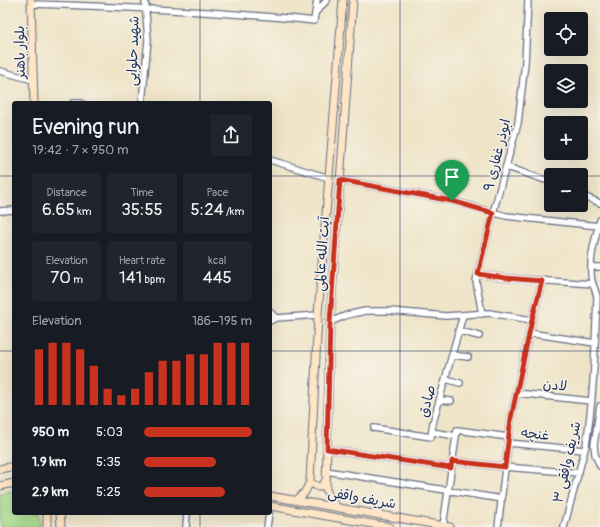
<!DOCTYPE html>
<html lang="en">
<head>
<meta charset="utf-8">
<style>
	body { margin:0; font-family:Pangolin,"Playpen Sans Arabic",sans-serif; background:#20242c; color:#f1f3f6; height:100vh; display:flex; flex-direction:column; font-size:15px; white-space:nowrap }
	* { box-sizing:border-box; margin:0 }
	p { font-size:13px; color:#9ea1a6 }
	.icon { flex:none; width:22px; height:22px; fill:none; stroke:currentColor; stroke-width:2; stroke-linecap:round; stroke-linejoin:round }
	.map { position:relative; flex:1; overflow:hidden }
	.side { position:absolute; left:12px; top:101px; width:260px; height:414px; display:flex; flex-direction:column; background:#171b24; border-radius:4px; box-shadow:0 4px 16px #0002 }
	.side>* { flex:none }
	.controls { position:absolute; left:544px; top:12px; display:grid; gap:8px }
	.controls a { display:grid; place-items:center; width:44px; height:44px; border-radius:4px; background:#171b24; box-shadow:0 4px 16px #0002; font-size:20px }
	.pin { position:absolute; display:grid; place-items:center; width:34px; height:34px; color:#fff; margin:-41px -17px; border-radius:50% 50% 50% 0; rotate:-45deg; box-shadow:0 0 4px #0007 }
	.pin .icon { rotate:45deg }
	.round { display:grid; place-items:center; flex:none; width:42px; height:42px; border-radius:4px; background:#20242c }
	.head { display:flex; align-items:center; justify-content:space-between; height:68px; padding:0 20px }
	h1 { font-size:22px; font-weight:600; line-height:30px }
	.metrics { display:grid; grid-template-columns:repeat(3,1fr); gap:6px; height:68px; padding:4px 20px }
	.metrics div { display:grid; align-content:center; border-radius:4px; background:#20242c; text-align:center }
	.metrics b { font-size:17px; font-weight:600 }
	.metrics small { font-size:11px; font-weight:400 }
	.metrics p { font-size:11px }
	.chart { height:112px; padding:8px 20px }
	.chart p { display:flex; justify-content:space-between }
	.chart svg { width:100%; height:72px; margin-top:4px; stroke:#c8321e; stroke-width:6 }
	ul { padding:0 20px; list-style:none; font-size:13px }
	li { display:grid; grid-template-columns:64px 48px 1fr; align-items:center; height:30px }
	li i { height:10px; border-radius:5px; background:#c8321e }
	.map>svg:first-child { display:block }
</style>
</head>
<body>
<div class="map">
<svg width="600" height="527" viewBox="0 0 600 527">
	<rect width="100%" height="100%" fill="#f7f3e8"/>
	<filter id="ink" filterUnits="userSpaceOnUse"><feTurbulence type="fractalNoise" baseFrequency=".025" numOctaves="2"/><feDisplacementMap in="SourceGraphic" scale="8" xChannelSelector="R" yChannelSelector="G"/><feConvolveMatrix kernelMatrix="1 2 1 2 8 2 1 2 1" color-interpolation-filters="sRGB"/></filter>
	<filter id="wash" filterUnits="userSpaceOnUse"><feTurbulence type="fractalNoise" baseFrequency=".012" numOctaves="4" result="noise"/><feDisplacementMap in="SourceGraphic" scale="16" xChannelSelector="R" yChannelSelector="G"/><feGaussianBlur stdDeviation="0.9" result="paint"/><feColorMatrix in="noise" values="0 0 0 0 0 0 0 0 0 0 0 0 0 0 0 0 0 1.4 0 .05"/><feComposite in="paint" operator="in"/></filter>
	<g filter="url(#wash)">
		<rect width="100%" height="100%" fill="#efe4c8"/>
		<path fill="#a7da8a" stroke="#618474" d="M 14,490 L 14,513 L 39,513 L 40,527 L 0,527 L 0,493 Z"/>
	</g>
	<g filter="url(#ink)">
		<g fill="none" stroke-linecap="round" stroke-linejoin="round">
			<defs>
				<path id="street" d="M 31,4 C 126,7 220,11 314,21 L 317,0
					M 316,12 L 327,0
					M 0,71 L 33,80
					M 73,103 L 81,103
					M 142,103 L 148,40 L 145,0
					M 270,160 L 329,178
					M 507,167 L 551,182
					M 340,180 L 453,201 L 506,216 L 599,226
					M 581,195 L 600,203
					M 0,211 L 14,210
					M 591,267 L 600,267
					M 478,274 L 506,278 L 593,284
					M 270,312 L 276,318
					M 482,314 L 476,281 L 493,213 L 518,123 L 525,63 L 528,0
					M 270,321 L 276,318 L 318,315
					M 330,322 L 347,315 L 365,311 L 390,311 L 446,316 L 489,313 L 532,320
					M 459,331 L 479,336
					M 529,333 L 595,343
					M 452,355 L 468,357
					M 446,379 L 460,383
					M 516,393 L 591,401
					M 440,400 L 451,401
					M 600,406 L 594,445 L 595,454 L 600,466
					M 374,428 L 431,437 L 433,423 L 463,315
					M 432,432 L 456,436
					M 508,443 L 584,450
					M 327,449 L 451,468
					M 452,461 L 505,467 L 579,473
					M 326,471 L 502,499
					M 443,526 L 457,430 L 509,437
					M 186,527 L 187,513
					M 267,527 L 269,513
					M 498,527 L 511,418 L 532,320 L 542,281
					M 564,527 L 586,445 C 594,396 595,346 597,297 C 596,292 594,287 592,282 C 588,262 595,239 600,220"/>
				<path id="secondary" d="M 31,0 L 34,103
					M 0,469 L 14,466
					M 310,482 L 318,487 L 323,485 L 326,480
					M 0,486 L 14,483
					M 270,496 L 450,527
					M 297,500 L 305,492 L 310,482 L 318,315 L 343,0
					M 270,506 L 390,527
					M 337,507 L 330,499 L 326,489 L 330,322 L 353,0
					M 47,513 L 47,527
					M 60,513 L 61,527"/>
			</defs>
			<use href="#street" stroke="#656e83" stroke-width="8"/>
			<use href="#secondary" stroke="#656e83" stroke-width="9"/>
			<use href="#street" stroke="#fff" stroke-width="5.5"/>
			<use href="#secondary" stroke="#fee5c5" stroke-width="7"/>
		</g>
	</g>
	<g fill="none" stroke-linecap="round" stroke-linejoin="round" filter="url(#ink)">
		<defs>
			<path id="route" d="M 340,180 L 452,201 L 493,213 L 478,274 L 506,278 L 542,281 L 532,320 L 511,418 L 505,467 L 452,461 L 451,468 L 327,449 L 330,322 Z"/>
		</defs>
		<use href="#route" stroke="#fff" stroke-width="8"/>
		<use href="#route" stroke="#c8321e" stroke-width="5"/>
	</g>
	<path fill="none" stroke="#1b2f5e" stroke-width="1" stroke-opacity="0.55" d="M 200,0 L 200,103M 400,0 L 400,527M 0,176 L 14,176M 270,176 L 551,176M 581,176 L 600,176M 0,351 L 14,351M 270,351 L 600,351M 200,513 L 200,527"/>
	<g text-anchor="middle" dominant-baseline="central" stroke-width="3" stroke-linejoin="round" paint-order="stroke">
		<g font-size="14" fill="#1b2f5e" stroke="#f7f3e8">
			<text transform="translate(133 51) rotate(-88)">شهید حلوایی</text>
			<text transform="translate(20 52) rotate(-91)">بلوار باهنر</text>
			<text transform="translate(497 155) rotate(-76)">ابوذر غفاری ۹</text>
			<text transform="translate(322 254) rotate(-86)">آیت الله عالمی</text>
			<text transform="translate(555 385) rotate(6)">لادن</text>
			<text transform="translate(427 401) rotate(-75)">صادق</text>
			<text transform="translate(535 434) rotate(6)">غنچه</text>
			<text transform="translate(567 462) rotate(-77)">شریف وافقی ۳</text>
			<text transform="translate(362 498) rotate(10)">شریف واقفی</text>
		</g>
	</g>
</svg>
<div class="controls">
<a><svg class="icon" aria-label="locate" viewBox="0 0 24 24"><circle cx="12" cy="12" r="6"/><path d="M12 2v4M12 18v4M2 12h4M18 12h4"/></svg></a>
<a><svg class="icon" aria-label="layers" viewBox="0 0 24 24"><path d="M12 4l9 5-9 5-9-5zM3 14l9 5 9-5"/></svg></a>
<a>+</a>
<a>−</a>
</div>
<div class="pin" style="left:452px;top:201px;background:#1e9e55"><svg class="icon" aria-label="arrive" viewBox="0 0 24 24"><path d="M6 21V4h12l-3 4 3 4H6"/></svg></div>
<section class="side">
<div class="head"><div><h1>Evening run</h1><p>19:42 · 7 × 950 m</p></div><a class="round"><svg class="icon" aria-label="share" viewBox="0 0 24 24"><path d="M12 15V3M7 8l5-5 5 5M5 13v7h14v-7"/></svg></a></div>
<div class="metrics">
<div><p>Distance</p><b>6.65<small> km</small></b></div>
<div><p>Time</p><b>35:55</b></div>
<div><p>Pace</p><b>5:24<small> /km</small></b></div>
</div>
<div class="metrics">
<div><p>Elevation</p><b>70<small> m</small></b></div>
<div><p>Heart rate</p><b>141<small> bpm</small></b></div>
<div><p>kcal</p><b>445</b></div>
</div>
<div class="chart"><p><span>Elevation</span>186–195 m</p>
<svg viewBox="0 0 160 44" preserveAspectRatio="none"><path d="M5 44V10M15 44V6M25 44V6M35 44V10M45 44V20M55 44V34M65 44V38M75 44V34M85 44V24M95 44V17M105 44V17M115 44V13M125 44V13M135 44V6M145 44V6M155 44V6"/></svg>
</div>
<ul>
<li><b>950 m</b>5:03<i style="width:100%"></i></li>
<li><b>1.9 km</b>5:35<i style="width:67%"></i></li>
<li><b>2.9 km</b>5:25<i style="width:75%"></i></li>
</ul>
</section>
</div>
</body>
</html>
